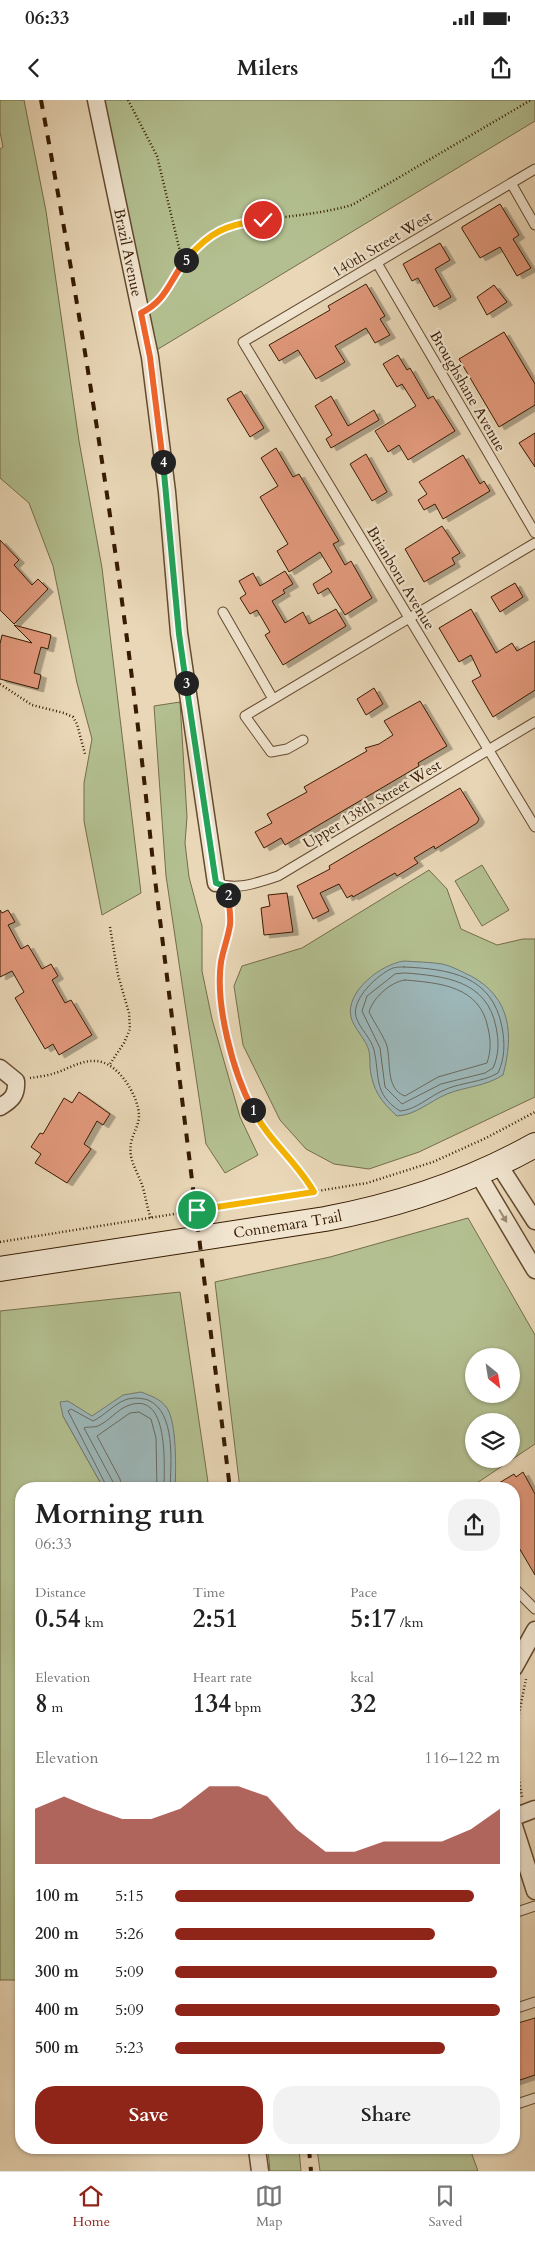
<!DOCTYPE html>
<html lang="en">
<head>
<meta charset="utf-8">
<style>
	body { margin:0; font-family:Cardo,serif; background:#f2f2f2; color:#222; height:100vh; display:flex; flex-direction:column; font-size:19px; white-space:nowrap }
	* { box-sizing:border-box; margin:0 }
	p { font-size:16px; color:#767676 }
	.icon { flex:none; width:28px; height:28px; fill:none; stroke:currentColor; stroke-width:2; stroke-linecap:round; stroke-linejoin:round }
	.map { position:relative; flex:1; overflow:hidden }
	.side { position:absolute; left:15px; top:1382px; width:505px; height:672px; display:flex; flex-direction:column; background:#fff; border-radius:20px; box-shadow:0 1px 4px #0004 }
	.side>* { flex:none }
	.needle { width:32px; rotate:150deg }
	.fabs { position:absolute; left:465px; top:1248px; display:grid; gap:10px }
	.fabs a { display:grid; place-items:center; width:55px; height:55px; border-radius:50%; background:#fff; box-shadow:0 1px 4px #0004; font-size:25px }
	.pin { position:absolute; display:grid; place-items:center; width:42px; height:42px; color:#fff; margin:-21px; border:2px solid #fff; border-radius:50%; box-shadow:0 1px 5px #0007 }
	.km { position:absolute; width:25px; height:25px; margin:-12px; border-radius:50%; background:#222; color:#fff; font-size:14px; line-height:25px; text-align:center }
	.round { display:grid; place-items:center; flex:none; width:52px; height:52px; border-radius:20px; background:#f2f2f2 }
	.headline { display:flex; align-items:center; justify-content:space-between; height:85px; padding:0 20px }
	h1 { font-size:28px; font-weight:700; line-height:38px }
	.stats { display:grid; grid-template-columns:repeat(3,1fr); gap:8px; height:85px; padding:5px 20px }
	.stats div { display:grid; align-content:center }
	.stats b { font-size:25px; font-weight:700 }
	.stats small { font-size:14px; font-weight:400 }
	.stats p { font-size:14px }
	.chart { height:140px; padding:10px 20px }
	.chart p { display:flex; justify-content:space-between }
	.chart svg { width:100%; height:90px; margin-top:5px; fill:#8f2418; opacity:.7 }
	.primary-button { display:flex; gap:10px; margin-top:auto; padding:10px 20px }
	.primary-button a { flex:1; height:58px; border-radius:20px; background:#8f2418; color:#fff; font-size:20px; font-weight:700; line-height:58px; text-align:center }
	.primary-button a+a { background:#f2f2f2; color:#222 }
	ul { padding:0 20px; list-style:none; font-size:16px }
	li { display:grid; grid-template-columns:80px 60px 1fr; align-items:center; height:38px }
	li i { height:12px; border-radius:6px; background:#8f2418 }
	.status { display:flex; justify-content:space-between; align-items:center; height:35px; padding:0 25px; background:#fff; direction:ltr }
	.status svg { height:14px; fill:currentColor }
	header { display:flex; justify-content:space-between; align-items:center; height:65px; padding:0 20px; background:#fff; font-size:22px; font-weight:700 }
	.dock { display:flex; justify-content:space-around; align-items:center; height:70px; border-top:1px solid #e0e0e0; background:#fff; font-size:14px; color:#767676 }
	.dock a { display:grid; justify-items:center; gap:2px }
	.dock .current { color:#8f2418 }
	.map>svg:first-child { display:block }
</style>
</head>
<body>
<div class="status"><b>06:33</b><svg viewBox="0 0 49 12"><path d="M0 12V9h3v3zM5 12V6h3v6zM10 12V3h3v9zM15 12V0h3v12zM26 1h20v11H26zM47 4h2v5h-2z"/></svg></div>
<header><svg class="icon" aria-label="back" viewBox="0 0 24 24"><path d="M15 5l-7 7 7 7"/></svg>Milers<svg class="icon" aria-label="share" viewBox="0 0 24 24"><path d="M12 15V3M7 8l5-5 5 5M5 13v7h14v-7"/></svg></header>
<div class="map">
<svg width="535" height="2071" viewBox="0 0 535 2071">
	<defs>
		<filter id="shadow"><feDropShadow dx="5.5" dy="3" stdDeviation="0" flood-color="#0004"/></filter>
	</defs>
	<rect width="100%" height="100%" fill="#e9d7b7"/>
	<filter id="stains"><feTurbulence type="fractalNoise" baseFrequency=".004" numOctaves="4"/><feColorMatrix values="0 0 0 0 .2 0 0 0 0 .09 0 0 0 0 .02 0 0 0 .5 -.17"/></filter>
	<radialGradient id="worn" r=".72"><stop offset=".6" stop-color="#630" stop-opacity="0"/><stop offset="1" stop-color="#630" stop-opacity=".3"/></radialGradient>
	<path fill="#b3bf90" stroke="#756d49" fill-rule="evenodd" d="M 0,0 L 24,0 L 46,111 L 79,341 L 102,468 L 141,793 L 102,815 L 84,721 L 84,683 L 92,639 L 77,583 L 53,466 L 29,403 L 0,378 L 0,49 L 3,47 L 0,32 Z
		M 93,0 L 535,0 L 535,21 L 145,257 Z
		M 180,602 L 187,717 L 185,743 L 189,777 L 202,826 L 202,871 L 212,919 L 240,1017 L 258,1055 L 225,1073 L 206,1044 L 166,776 L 154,606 Z
		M 482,765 L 509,810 L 482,826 L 455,781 Z
		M 429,770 L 447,789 L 461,829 L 497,845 L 523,839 L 535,839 L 535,997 L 419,1052 L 369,1069 L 334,1064 L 306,1049 L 280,1020 L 243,945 L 234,886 L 242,866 L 302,848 Z
		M 468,1118 L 535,1235 L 535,1344 L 468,1389 L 240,1389 L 215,1182 L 330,1157 ZM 474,1256 L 511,1256 L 511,1294 L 474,1294 ZM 474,1321 L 511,1321 L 511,1359 L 474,1359 Z
		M 180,1192 L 209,1389 L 175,1389 L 174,1335 L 98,1313 L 92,1317 L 83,1312 L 63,1316 L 104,1389 L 21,1389 L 21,1880 L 0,1880 L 0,1211 Z
		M 268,2049 L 299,2049 L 301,2071 L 270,2071 Z
		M 317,2049 L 470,2049 L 478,2071 L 320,2071 Z"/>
	<path fill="#9cb7b9" stroke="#747970" d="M 404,861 C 417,862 430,862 442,864 C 452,866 462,872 471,876 C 511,898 514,934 503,975 C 484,987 467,986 447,994 C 430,1001 416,1015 397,1016 C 381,1002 372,989 370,967 C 370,962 370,956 369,951 C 366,939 354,929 351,917 C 345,891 382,864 404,861 Z
		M 141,1292 C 151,1296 161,1299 167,1308 C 177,1323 176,1371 175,1389 L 104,1389 L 63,1316 L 60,1302 L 68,1301 L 92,1316 L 123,1295 Z"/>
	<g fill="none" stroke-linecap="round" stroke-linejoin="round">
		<path stroke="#6a695e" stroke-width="1" d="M 404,867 C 449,869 492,875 502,927 C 505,943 505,958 498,973 C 481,983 460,982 442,991 C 429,997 415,1010 400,1011 C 373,994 380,976 374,950 C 371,938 360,929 356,917 C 351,899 378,874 393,868 C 396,867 401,867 404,867 Z
			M 405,873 C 444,876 487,880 496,927 C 499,941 499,955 493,968 L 485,973 L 441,984 L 402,1004 L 385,987 L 380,948 L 362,911 L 367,896 L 395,874 Z
			M 405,880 C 440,883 480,886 488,928 C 491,941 491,951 487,963 L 438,977 L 405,996 C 384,989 392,958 386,943 C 381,932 374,922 369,912 C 373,898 390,882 405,880 Z
			M 108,1389 L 68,1311 L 71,1309 L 93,1321 C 104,1316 114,1304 125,1300 C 133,1297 141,1298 148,1300 C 176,1312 171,1363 170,1389
			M 115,1389 L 113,1382 L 84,1328 C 88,1326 93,1328 98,1326 C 109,1321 117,1310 127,1306 C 170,1288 164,1367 164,1389
			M 122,1389 L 120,1379 L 97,1336 L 130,1313 L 139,1312 L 151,1319 L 156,1338 L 157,1389"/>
	</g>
	<path fill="#e2997b" stroke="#371b02" filter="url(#shadow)" d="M 500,104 L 519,135 L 513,139 L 531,168 L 517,176 L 500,147 L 480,158 L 462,129 L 462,127 Z
		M 440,143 L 450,160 L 435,169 L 451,197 L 434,207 L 418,178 L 412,181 L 403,164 Z
		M 366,184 L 385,216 L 380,219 L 390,235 L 375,243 L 366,228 L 335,246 L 345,262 L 316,279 L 298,250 L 279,261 L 269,245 L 330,210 L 328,206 Z
		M 494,185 L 507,202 L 487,215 L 477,197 Z
		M 504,232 L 535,284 L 535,305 L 499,327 L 459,259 Z
		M 398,255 L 407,270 L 410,268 L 428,299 L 433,296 L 455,331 L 408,360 L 399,345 L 388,352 L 375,331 L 416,306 L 402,284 L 397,287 L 383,264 Z
		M 241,291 L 264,328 L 250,337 L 227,299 Z
		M 331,296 L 348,326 L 374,310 L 379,320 L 331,348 L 326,339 L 332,335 L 315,306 Z
		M 535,333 L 535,367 L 519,343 Z
		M 276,348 L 293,377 L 299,374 L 339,441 L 333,444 L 345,465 L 351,461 L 372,498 L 345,515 L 328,488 L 318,494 L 313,484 L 332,472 L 320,452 L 289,472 L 277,451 L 288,444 L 260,397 L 278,386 L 261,358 Z
		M 366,354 L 387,392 L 372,401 L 350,364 Z
		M 463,355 L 480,384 L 484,381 L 490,391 L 443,419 L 435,404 L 424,410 L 418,400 L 427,394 L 419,382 Z
		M 442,426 L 460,453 L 452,458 L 455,464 L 424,482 L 405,449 Z
		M 0,440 L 19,460 L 14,465 L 32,485 L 38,479 L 48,489 L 14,524 L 0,510 Z
		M 285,471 L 293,484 L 283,490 L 285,493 L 272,501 L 285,523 L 303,512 L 309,524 L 336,509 L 346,526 L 283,565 L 265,535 L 270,532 L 257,510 L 250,514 L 240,498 L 246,494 L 239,481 L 253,473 L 260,486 Z
		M 515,483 L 523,497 L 500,512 L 491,497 Z
		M 471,509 L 496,553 L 512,543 L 517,551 L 535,541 L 535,590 L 493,617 L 472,581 L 481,576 L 471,555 L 459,562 L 439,528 Z
		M 14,525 L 51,535 L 48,549 L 41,547 L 34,573 L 41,575 L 38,589 L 0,579 L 0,544 L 2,535 L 32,543 Z
		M 374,588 L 383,604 L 366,615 L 357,599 Z
		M 420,601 L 447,646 L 418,663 L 419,666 L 285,745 L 281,738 L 264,748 L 255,732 L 272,723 L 267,714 L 307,692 L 304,687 L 367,651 L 365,648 L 379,644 L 393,635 L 384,621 Z
		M 460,688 L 479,719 L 477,723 L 435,749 L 434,746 L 414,758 L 418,763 L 397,776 L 395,773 L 353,797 L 352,795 L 347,798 L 339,784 L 320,793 L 329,811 L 313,819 L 297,786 L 330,769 L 329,766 Z
		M 287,793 L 293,832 L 264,835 L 261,808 L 270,806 L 268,795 Z
		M 0,810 L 2,813 L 8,810 L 15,822 L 8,825 L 21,849 L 28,845 L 42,869 L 51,864 L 58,876 L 52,880 L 65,903 L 71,900 L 92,935 L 59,955 L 53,944 L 45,949 L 15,898 L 24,892 L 12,871 L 0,877 Z
		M 79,992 L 110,1014 L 103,1025 L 97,1021 L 84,1044 L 91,1049 L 67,1083 L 35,1063 L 41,1054 L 31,1047 L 40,1033 L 43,1034 L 64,998 L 72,1003 Z
		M 523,1372 L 535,1394 L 535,1475 L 518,1446 L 514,1449 L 514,1389 L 489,1389 L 514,1374 L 516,1377 Z
		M 535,1918 L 535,1975 L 514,1982 L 514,1929 L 519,1928 L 518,1923 Z"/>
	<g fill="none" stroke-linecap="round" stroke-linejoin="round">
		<defs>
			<path id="lane" d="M 535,69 L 243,242 L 535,727
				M 511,83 L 535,125
				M 377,163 L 535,433
				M 223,512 L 273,599
				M 303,640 L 287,649 L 271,652 L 245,616 L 535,443
				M 216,783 C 236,791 257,783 278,776 L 535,622
				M 514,1488 L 535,1509
				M 514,1813 L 535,1806
				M 514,1909 L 535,1902
				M 514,2005 L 535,1998"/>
			<g id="street">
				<path id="s1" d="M 96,0 L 150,257 L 167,392 L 179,533 L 216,783"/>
				<path d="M 0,968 L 16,981 C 17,995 12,1000 0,1007"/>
				<path d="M 499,1065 L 535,1121"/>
				<path d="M 478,1074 L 535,1170"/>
				<path d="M 514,1568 L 535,1530"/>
				<path d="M 514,1717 L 535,1709"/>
				<path d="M 514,1726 L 535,1791"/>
				<path d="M 257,2049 L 260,2071"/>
			</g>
			<g id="secondary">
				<path id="s2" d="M 0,1169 L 325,1119 C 400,1105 469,1082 535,1045"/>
			</g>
		</defs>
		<use href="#lane" stroke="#644a2f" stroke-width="11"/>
		<use href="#street" stroke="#644a2f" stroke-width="19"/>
		<use href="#secondary" stroke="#371b02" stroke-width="26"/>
		<path stroke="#371b02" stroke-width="2.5" stroke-dasharray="1 2.5" stroke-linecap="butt" d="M 128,0 L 157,56 L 183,164
			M 155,205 C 176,184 185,154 209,135 C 228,122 254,121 276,118 C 302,115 327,112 352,105 L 531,0
			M 0,584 L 32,605 L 64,613 L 73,617 L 77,624 L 85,654
			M 228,796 C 229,806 231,816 230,826 C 226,845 219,863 219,882 C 220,930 240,998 269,1036 C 284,1055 302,1071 314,1092
			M 110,827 L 118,875 L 129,913 L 130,929 L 124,943 L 110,964
			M 30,978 C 37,977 45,976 52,974 C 67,970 80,960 96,961 C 118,962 138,995 139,1015 C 139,1030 128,1036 131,1056 C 133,1067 140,1077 143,1088 C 146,1098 147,1108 151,1118
			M 0,1142 L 367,1083 L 433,1062 L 486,1038 L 535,1012
			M 514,1638 L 526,1579
			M 514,1651 L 522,1697"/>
		<use href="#lane" stroke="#f1e5d0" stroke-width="9"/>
		<use href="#street" stroke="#f1e5d0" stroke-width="16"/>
		<use href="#secondary" stroke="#f1e5d0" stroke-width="24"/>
		<path stroke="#371b02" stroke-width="4" stroke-dasharray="9 9" stroke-linecap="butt" d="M 41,0 C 88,253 127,507 153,763 L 230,1389
			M 309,2049 L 311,2071"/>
	</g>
	<defs><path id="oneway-solid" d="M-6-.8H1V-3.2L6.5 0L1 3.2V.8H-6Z" transform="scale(1.25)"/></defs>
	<use fill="#9d8a73" href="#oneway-solid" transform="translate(503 1116) rotate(59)"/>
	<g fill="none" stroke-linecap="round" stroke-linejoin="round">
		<defs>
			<path id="split-1" d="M 197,1110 L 314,1092 C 297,1062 269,1041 253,1010"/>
			<path id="split-2" d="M 228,795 C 229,805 231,815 230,825 C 228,838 223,850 221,862 C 215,905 233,973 253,1010"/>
			<path id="split-3" d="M 186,583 L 216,783 L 227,787 L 228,795"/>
			<path id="split-4" d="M 163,362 L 179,534 L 186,583"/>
			<path id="split-5" d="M 163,362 L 150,257 L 141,213 C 167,200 169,181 186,160"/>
			<path id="split-6" d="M 186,160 C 209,132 227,124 263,120"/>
		</defs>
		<use href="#split-1" stroke="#fff" stroke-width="10"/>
		<use href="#split-2" stroke="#fff" stroke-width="10"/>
		<use href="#split-3" stroke="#fff" stroke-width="10"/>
		<use href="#split-4" stroke="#fff" stroke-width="10"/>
		<use href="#split-5" stroke="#fff" stroke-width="10"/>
		<use href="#split-6" stroke="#fff" stroke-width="10"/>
		<use href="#split-1" stroke="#f5b400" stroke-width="6"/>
		<use href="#split-2" stroke="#f0652b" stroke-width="6"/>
		<use href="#split-3" stroke="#22a559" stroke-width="6"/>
		<use href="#split-4" stroke="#22a559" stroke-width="6"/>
		<use href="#split-5" stroke="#f0652b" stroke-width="6"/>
		<use href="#split-6" stroke="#f5b400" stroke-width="6"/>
	</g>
	<g text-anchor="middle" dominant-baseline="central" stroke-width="4.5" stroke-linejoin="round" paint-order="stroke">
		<g font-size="15" fill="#371b02" stroke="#f1e5d0">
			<text transform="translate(382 144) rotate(-31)">140th Street West</text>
			<text stroke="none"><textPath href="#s1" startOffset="156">Brazil Avenue</textPath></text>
			<text transform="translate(468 291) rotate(60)">Broughshane Avenue</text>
			<text transform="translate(401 478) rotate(59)">Brianboru Avenue</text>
			<text transform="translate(372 704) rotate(-31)">Upper 138th Street West</text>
			<text stroke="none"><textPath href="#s2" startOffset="291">Connemara Trail</textPath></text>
		</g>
	</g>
	<rect width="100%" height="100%" filter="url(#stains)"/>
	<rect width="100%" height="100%" fill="url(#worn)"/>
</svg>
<div class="fabs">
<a><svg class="needle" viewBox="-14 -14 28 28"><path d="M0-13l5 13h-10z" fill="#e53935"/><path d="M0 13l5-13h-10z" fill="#767676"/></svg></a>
<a><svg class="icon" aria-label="layers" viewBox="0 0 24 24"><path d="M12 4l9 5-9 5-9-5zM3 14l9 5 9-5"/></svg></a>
</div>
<div class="pin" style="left:197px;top:1110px;background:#1e9e55"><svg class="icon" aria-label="arrive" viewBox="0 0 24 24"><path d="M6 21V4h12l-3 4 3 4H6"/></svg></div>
<div class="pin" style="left:263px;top:120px;background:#d93025"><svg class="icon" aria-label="check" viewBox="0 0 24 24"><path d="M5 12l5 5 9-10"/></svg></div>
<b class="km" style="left:253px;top:1010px">1</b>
<b class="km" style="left:228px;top:795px">2</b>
<b class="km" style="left:186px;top:583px">3</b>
<b class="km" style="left:163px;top:362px">4</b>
<b class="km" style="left:186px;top:160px">5</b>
<section class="side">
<div class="headline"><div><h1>Morning run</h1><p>06:33</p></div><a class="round"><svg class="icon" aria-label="share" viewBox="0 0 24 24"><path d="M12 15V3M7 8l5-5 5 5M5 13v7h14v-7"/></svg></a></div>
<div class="stats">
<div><p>Distance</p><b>0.54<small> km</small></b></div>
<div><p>Time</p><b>2:51</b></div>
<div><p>Pace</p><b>5:17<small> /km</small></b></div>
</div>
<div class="stats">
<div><p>Elevation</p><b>8<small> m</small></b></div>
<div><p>Heart rate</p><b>134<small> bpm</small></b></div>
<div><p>kcal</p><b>32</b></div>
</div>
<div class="chart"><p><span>Elevation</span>116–122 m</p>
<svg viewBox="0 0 160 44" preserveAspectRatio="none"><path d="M0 44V17L10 11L20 17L30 22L40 22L50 17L60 6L70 6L80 11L90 27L100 38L110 38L120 33L130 33L140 33L150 27L160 17V44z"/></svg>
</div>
<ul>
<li><b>100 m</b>5:15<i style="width:92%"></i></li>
<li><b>200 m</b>5:26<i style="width:80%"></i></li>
<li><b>300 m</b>5:09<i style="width:99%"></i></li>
<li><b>400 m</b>5:09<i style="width:100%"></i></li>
<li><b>500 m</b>5:23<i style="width:83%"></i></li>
</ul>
<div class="primary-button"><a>Save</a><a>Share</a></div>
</section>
</div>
<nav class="dock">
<a class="current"><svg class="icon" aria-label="home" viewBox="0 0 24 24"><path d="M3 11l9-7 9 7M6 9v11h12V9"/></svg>Home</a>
<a><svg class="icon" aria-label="map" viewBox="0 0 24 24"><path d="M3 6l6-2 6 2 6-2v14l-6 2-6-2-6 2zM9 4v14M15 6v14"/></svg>Map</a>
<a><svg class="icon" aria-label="saved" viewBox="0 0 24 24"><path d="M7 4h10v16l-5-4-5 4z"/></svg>Saved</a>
</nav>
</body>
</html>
